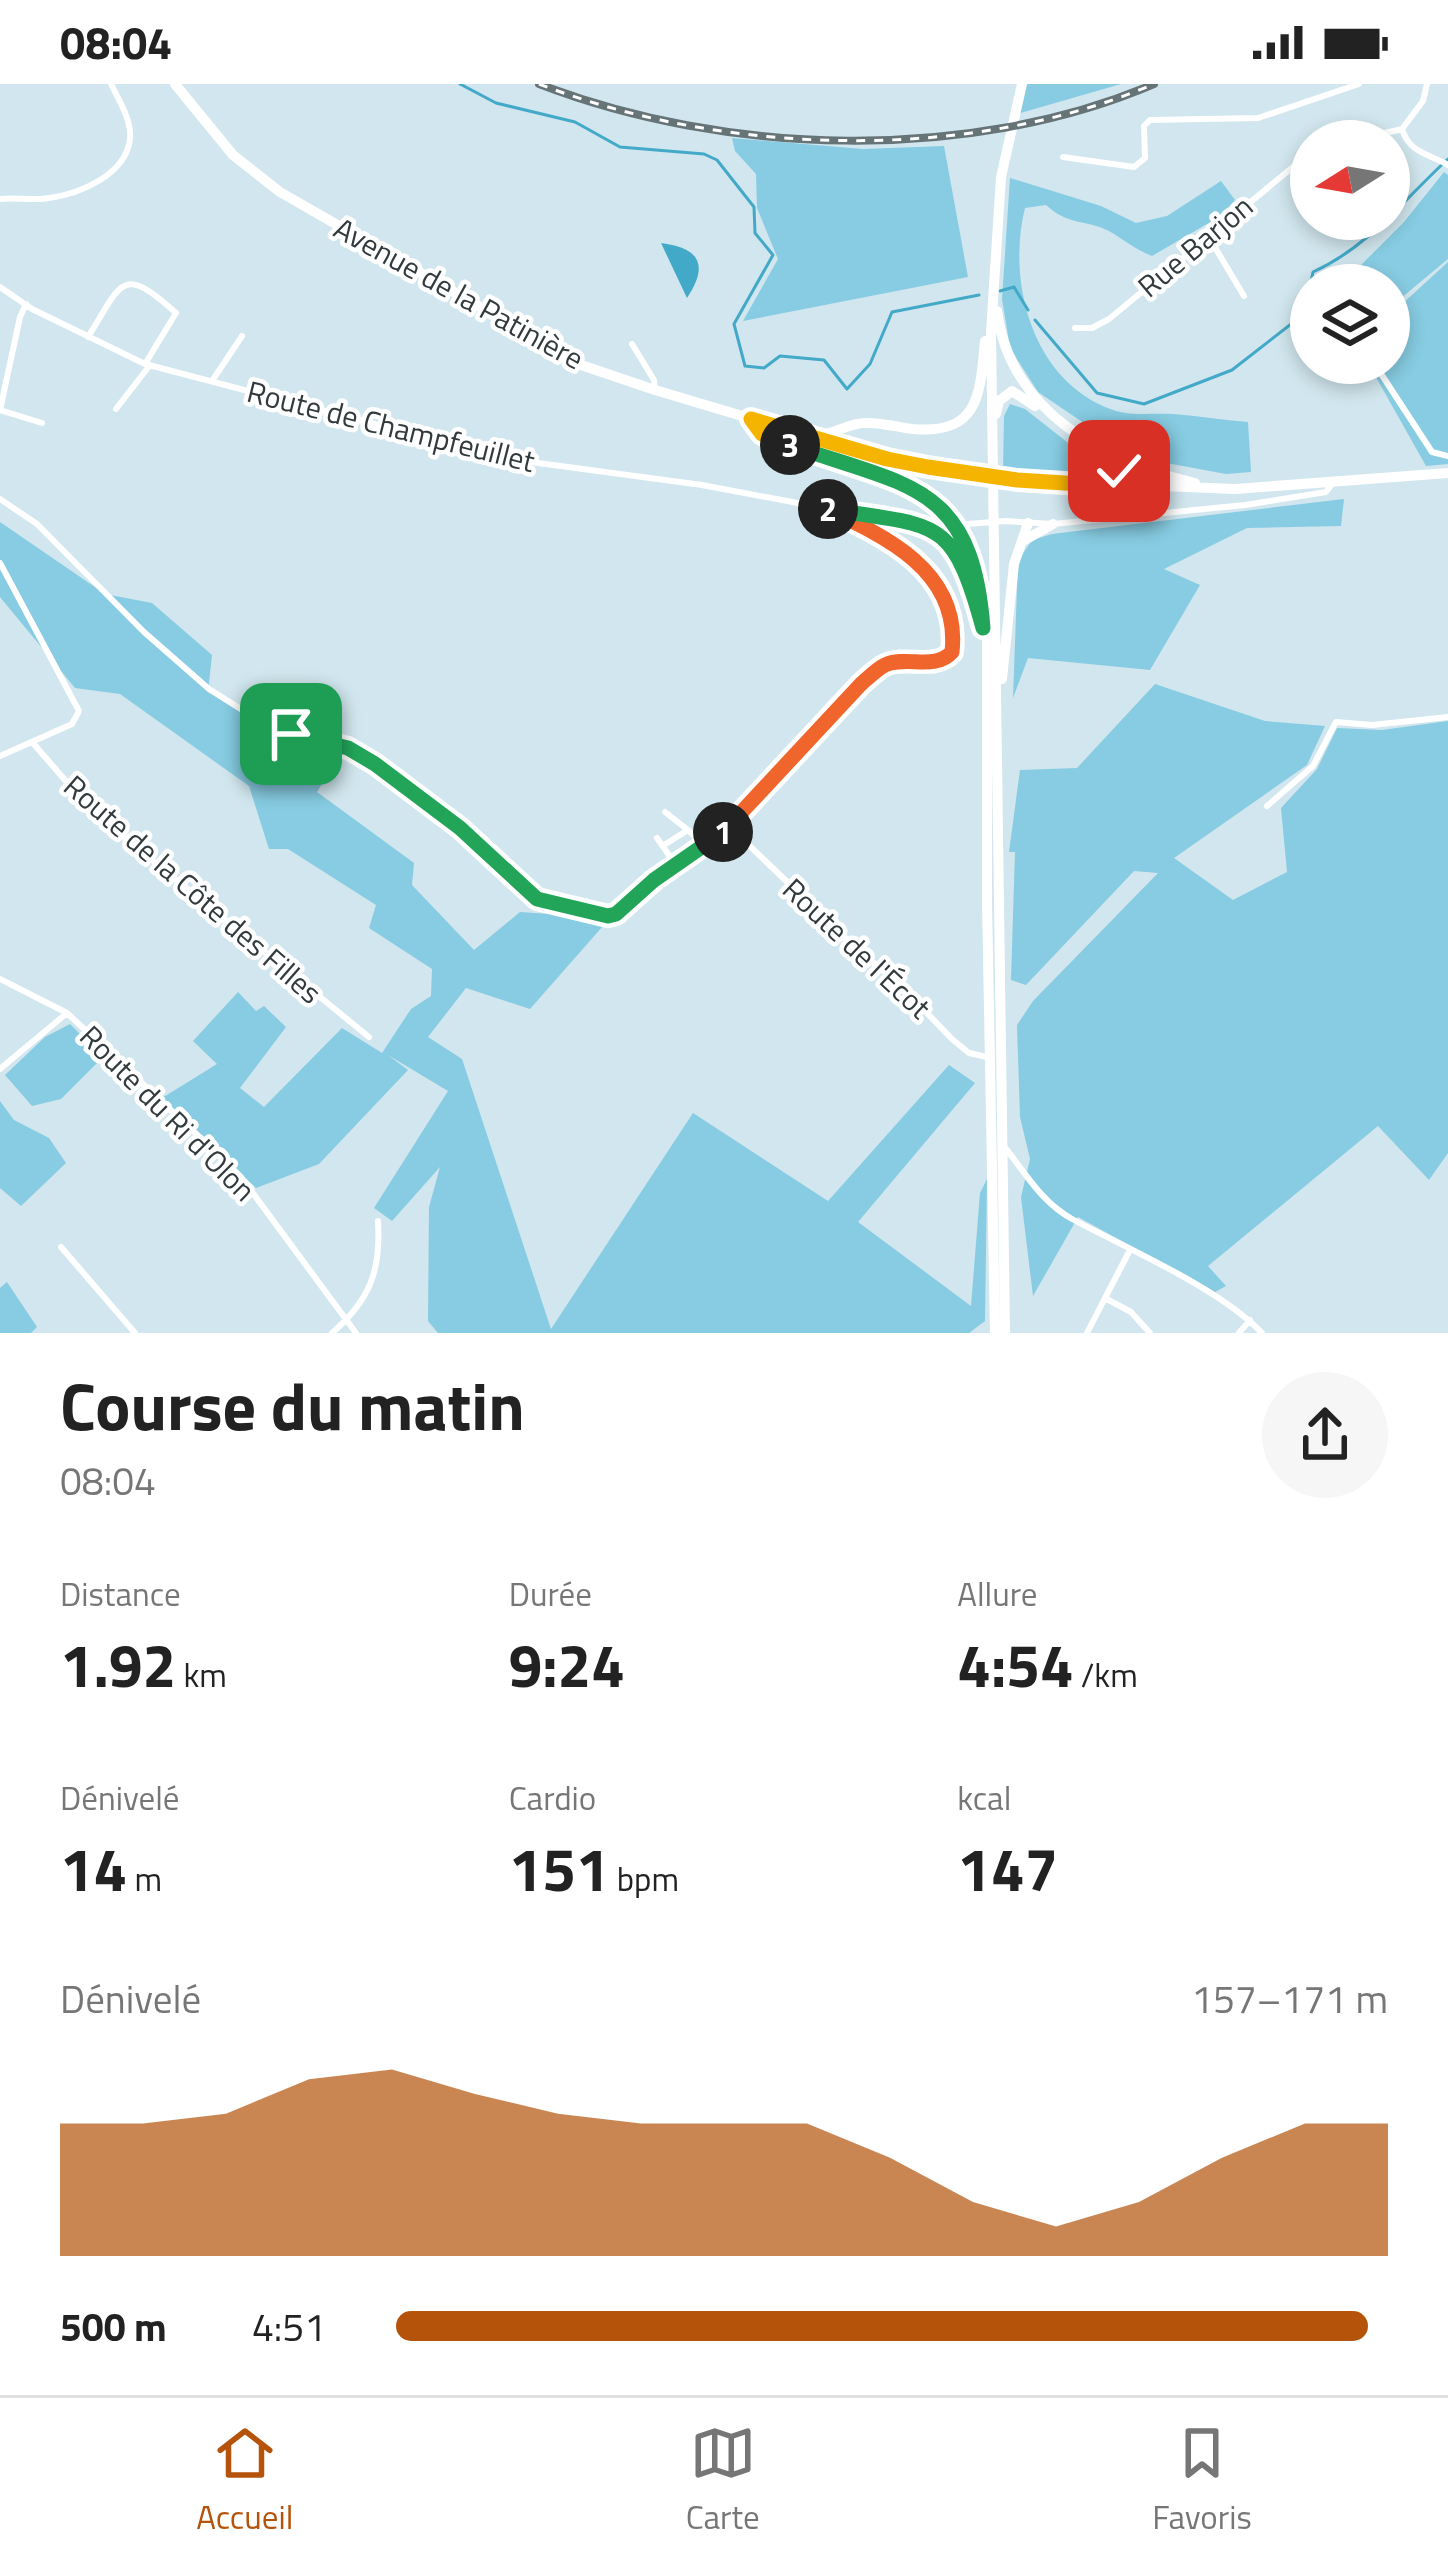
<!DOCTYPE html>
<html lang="fr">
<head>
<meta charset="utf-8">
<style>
	body { margin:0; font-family:"Titillium Web",sans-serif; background:#f6f6f6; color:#222; height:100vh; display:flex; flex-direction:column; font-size:45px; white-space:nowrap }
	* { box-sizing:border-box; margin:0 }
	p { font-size:39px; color:#767676 }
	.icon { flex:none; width:66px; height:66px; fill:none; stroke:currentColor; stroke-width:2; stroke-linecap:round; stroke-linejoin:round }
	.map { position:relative; height:1249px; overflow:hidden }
	.side { display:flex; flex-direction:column; background:#fff; flex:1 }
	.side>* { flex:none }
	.needle { width:78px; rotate:259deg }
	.controls { position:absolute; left:1290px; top:36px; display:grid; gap:24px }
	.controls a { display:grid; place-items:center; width:120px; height:120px; border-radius:50%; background:#fff; box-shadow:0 6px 18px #0003; font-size:60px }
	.pin { position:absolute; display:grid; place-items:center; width:102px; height:102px; color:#fff; margin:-51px; border-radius:24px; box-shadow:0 6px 18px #0006 }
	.km { position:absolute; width:60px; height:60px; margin:-30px; border-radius:50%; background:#222; color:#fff; font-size:33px; line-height:60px; text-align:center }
	.round { display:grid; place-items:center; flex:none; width:126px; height:126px; border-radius:63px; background:#f6f6f6 }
	.headline { display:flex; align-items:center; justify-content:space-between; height:204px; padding:0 60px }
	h1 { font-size:66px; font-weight:700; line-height:90px }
	.metrics { display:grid; grid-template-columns:repeat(3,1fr); gap:18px; height:204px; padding:12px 60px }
	.metrics div { display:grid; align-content:center }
	.metrics b { font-size:60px; font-weight:700 }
	.metrics small { font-size:33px; font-weight:400 }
	.metrics p { font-size:33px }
	.chart { height:336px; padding:24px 60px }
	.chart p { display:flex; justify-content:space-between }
	.chart svg { width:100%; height:216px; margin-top:12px; fill:#b45309; opacity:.7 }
	ul { padding:0 60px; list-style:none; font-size:39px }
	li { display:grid; grid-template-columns:192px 144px 1fr; align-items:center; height:90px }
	li i { height:30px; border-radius:15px; background:#b45309 }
	.status { display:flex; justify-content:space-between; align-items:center; height:84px; padding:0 60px; background:#fff; direction:ltr }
	.status svg { height:33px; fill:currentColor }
	.dock { display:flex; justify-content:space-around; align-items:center; height:168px; border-top:3px solid #e0e0e0; background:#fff; font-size:33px; color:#767676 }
	.dock a { display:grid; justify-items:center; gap:6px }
	.dock .on { color:#b45309 }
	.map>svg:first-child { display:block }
</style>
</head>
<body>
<div class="status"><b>08:04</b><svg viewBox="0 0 49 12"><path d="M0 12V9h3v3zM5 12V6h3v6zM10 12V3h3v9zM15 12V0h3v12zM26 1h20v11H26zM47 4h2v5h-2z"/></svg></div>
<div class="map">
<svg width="1448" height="1249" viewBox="0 0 1448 1249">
	<rect width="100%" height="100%" fill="#d1e6ee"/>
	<path fill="#87cce2" d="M 1027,0 L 1121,0 L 1017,30 Z
		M 732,54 L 863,65 L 944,62 L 968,193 L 743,237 L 778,175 L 757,124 L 756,90 L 735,67 Z
		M 1444,88 L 1448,91 L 1448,175 L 1389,224 L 1389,201 L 1341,201 L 1404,138 Z
		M 1010,94 L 1101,122 L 1136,139 L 1167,132 L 1221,97 L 1235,116 L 1219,133 L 1152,172 C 1135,165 1124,156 1109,147 C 1085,135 1069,142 1046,121 L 1025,124 C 1006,200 1034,301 1116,327 C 1133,332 1155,329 1173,330 C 1198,332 1223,336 1248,338 L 1251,388 L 1226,390 L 1134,373 L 1038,308 L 1010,264 L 1002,215 Z
		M 1448,178 L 1448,380 L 1426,382 L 1368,279 L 1389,279 L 1389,232 Z
		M 1010,320 L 1025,325 L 1081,369 L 1082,379 L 1070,390 L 1003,388 L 1004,332 Z
		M 1344,415 L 1341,442 L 1247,444 L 1164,485 L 1200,501 L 1150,586 L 1028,574 L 1013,614 L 1018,477 L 1032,456 L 1052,450 Z
		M 0,438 L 105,510 L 152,519 L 212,571 L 208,608 L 274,643 L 343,666 L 317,708 L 414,779 L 412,801 L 474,866 L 520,828 L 610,834 L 530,925 L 466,904 L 428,953 L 462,975 L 551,1245 L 693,1029 L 828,1117 L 949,981 L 975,999 L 858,1138 L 971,1222 L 980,1109 L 987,1095 L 985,1237 L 969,1249 L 438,1249 L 428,1237 L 429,1123 L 440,1083 L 392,1137 L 374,1124 L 448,1007 L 388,971 L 408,986 L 319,1080 L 256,1104 L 162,1014 L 217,980 L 193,957 L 238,908 L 256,927 L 264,922 L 286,943 L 240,1004 L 264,1023 L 342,944 L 382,969 L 411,925 L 431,912 L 432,885 L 369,844 L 376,821 L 288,765 L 269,765 L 249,702 L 120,610 L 75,604 L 0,513 Z
		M 1155,600 L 1265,637 L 1325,642 L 1307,681 L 1174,774 L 1233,816 L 1287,788 L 1281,724 L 1317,685 L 1337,644 L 1382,646 L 1448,637 L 1448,1069 L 1429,1096 L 1378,1042 L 1208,1182 L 1226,1202 L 1215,1208 L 1078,1133 L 1033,1212 L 1021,1113 L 1030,1075 L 1020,1033 L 1017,941 L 1033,917 L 1158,789 L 1134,787 L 1026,901 L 1011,896 L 1015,768 L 1009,768 L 1020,686 L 1077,684 Z
		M 70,940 L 103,973 L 61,1015 L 32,1022 L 5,991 L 45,953 Z
		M 0,1017 L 14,1036 L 49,1054 L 66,1079 L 21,1122 L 0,1104 Z
		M 7,1198 L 37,1243 L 31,1249 L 0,1249 L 0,1204 Z"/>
	<path fill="#43a9c8" d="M 661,159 C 700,164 709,181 687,214 Z"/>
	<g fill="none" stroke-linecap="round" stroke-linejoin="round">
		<path stroke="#43a9c8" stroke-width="3" d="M 460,0 L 496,19 L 575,38 L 620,63 L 704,70 L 717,76 L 754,123 L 755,149 L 773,171 L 734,240 L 745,282 L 764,284 L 780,272 L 824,276 L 847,305 L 870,280 L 892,228 L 979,211
			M 1000,207 L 1014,203 L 1028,226
			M 1035,236 L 1097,309 L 1144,320 L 1232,286 L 1304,230 L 1313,188 C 1370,162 1403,116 1448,75"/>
		<path stroke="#fff" stroke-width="6" d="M 1402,45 C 1409,69 1430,70 1448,81
			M 1351,57 L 1402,45 L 1423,17 L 1427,0
			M 1063,73 L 1134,83 L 1145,74 L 1144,42 L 1150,36 L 1258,34 L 1359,0
			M 0,115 C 16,113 33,117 49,114 C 79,110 126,91 130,55 C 132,37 119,16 111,0
			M 1207,150 L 1244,212
			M 0,203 L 32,225 L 145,280 L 508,375 L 702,401 L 824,424
			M 1075,244 L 1092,244 L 1109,235 L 1311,68
			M 88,253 C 122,199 121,179 176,229 L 145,280
			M 1389,257 L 1389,261
			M 632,260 L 654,296 L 655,306
			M 1374,279 L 1432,368 L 1448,372
			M 212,297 L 242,252
			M 116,325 L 150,281
			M 0,326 L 20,233 L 26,220
			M 0,326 L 42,339
			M 0,415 L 37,440 L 144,548 L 209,605 L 274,646 L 328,657 L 375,679 L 460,744 L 537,815 L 608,832 L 615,830 L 654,796 L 730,743 L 832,630 L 879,585 L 897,578 L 939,577 L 952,568 C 960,487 886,452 824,424
			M 837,426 L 929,443 L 1006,437 L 1053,440 L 1245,421 L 1326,408 L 1333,399
			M 0,479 L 79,627 L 72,640 L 0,672
			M 32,658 L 92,727 L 369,953
			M 1267,722 L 1313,682 L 1336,638 L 1372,641 L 1448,633
			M 665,728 L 688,746
			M 731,744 L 856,864 L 899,900 L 952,955 L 969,969 L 987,973
			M 657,754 L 669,771
			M 664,761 L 688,746 L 704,762
			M 0,895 L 67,929 L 222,1074 L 241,1093 L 356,1249
			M 0,985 L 67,929
			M 1003,1061 C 1025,1088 1040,1117 1072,1135 C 1128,1165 1221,1205 1262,1249
			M 61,1163 L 135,1249
			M 1130,1166 L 1105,1214 L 1131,1228 L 1150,1249
			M 332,1249 C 370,1216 381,1187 378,1137
			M 1087,1249 L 1105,1214
			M 1239,1249 L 1250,1236"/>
		<path stroke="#fff" stroke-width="10" d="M 175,0 L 233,71 L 280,108 L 581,281 L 655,306 L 887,375 L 1017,396 L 1235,405 L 1448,389
			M 997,227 C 1010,328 1105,378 1195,399
			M 996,330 L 999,317 L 1012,307 L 1035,322
			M 751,335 L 755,345 L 762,350 C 855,387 969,392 981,513
			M 818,351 C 835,350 849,339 865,339 C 880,338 897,343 913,345 C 980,351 980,309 985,257
			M 1081,399 L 1098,382 L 1097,374 L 1087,364
			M 929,443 C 964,467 972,501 983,541
			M 1025,456 L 1053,440
			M 987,502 L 987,818 L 995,1249
			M 1002,595 L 1014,480 L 1028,439
			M 1005,1249 L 991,248 L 1001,93 L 1022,0"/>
		<defs>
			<path id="rail" d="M 539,0 C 726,72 969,79 1154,0"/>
		</defs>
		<use href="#rail" stroke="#667377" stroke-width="8"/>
		<use href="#rail" stroke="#fff" stroke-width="3" stroke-dasharray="9" stroke-linecap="butt"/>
	</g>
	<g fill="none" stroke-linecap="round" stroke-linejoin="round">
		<defs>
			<path id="split-1" d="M 291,650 L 348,664 L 375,680 L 460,744 L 537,815 L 608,832 L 616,830 L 654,796 L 723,748"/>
			<path id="split-2" d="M 723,748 L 861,600 C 868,594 877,585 885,581 C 907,571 935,587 952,568 C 961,487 885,452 824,424 L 828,425"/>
			<path id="split-3" d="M 790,361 C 909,403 972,399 983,544 C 952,430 937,443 828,425"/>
			<path id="split-4" d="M 790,361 L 762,350 L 751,335 L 887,375 L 928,383 L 1017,396 L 1112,402 L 1119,387"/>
		</defs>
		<use href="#split-1" stroke="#fff" stroke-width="24"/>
		<use href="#split-2" stroke="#fff" stroke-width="24"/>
		<use href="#split-3" stroke="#fff" stroke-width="24"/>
		<use href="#split-4" stroke="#fff" stroke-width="24"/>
		<use href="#split-1" stroke="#22a559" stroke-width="15"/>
		<use href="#split-2" stroke="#f0652b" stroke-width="15"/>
		<use href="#split-3" stroke="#22a559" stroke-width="15"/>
		<use href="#split-4" stroke="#f5b400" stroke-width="15"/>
	</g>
	<g text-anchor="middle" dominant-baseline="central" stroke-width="9" stroke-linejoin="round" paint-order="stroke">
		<g font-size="30" fill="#323a3d" stroke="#fff">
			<text transform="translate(1195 162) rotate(-40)">Rue Barjon</text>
			<text transform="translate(459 209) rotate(29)">Avenue de la Patinière</text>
			<text transform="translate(391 342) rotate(14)">Route de Champfeuillet</text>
			<text transform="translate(193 805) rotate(41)">Route de la Côte des Filles</text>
			<text transform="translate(857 864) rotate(43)">Route de l'Écot</text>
			<text transform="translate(168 1029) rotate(45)">Route du Ri d'Olon</text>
		</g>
	</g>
</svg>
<div class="controls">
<a><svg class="needle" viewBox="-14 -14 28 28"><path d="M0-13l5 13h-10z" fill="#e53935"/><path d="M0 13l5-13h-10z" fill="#767676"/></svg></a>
<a><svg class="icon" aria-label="layers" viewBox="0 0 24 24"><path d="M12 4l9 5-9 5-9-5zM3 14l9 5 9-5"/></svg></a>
</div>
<div class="pin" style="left:291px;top:650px;background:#1e9e55"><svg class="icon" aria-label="arrive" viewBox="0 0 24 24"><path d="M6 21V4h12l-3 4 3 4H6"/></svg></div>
<div class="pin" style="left:1119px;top:387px;background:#d93025"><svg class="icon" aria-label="check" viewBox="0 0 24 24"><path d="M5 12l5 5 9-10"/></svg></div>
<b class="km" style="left:723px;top:748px">1</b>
<b class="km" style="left:828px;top:425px">2</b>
<b class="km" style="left:790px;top:361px">3</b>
</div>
<section class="side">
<div class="headline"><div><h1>Course du matin</h1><p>08:04</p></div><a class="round"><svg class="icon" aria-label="share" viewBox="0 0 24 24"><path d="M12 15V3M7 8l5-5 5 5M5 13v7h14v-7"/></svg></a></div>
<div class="metrics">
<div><p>Distance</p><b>1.92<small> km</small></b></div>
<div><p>Durée</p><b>9:24</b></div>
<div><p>Allure</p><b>4:54<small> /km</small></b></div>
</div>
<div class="metrics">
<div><p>Dénivelé</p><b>14<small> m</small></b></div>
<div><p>Cardio</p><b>151<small> bpm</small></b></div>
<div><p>kcal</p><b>147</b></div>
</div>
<div class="chart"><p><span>Dénivelé</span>157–171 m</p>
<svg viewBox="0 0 160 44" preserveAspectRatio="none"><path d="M0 44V17L10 17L20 15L30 8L40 6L50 11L60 15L70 17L80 17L90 17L100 24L110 33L120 38L130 33L140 24L150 17L160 17V44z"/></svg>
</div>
<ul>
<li><b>500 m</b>4:51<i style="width:98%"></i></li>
</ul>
</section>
<nav class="dock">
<a class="on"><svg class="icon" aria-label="home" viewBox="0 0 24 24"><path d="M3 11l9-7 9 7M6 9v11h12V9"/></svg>Accueil</a>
<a><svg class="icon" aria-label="map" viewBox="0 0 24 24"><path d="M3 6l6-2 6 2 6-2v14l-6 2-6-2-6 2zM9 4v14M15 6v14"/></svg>Carte</a>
<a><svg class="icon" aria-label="saved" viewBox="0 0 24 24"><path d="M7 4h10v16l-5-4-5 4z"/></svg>Favoris</a>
</nav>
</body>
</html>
